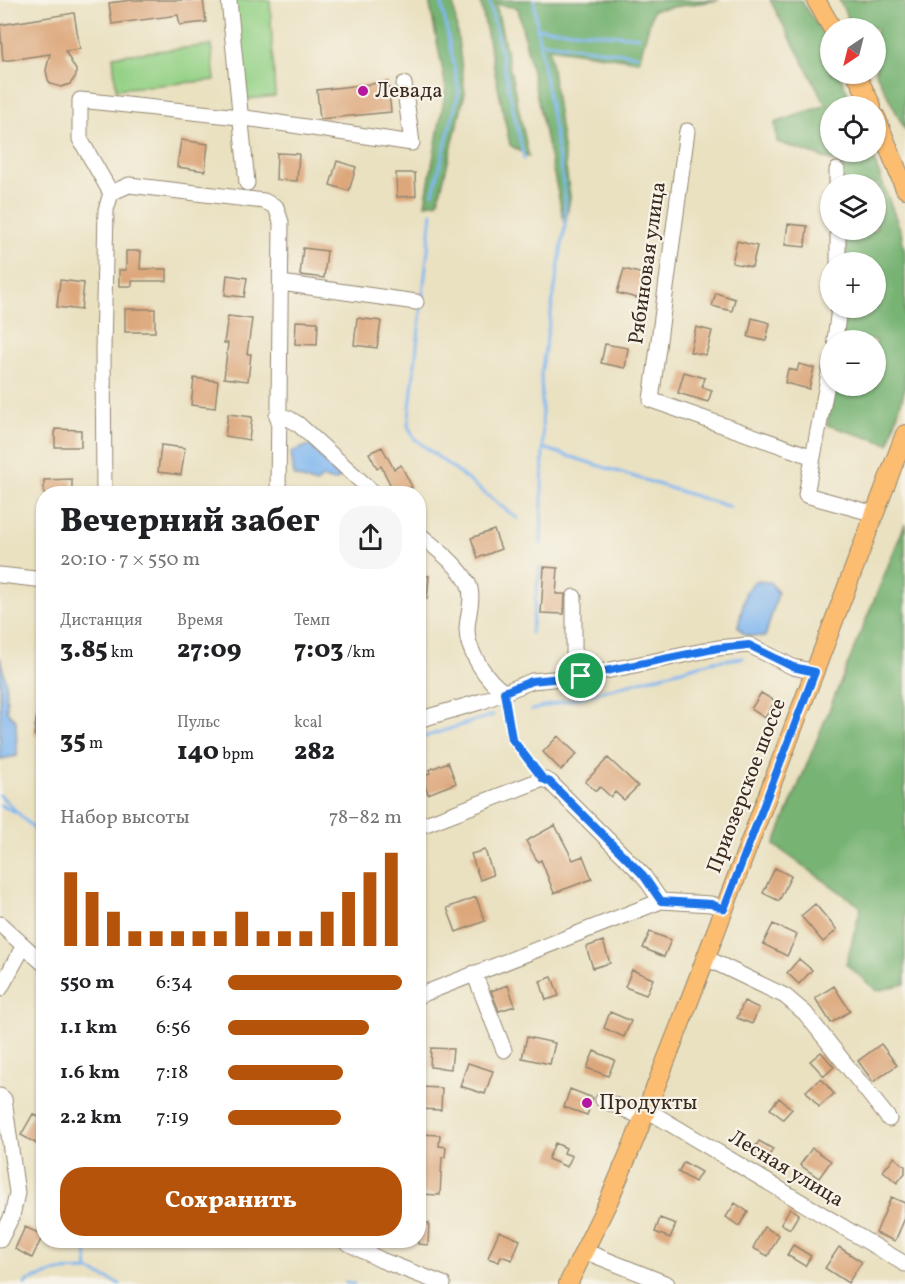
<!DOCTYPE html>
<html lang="ru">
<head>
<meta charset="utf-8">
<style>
	body { margin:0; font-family:Vollkorn,serif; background:#f6f6f6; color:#202124; height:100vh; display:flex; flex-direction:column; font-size:22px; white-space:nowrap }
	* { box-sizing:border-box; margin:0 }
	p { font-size:20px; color:#757577 }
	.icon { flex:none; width:33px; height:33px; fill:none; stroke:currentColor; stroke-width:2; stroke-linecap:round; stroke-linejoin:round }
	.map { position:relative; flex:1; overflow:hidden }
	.side { position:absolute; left:36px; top:486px; width:390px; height:762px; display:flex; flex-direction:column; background:#fff; border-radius:24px; box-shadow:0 2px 4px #0004 }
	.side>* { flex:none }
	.needle { width:39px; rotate:215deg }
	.fabs { position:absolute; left:820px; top:18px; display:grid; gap:12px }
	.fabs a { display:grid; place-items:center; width:66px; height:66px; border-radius:50%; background:#fff; box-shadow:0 2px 4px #0004; font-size:30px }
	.pin { position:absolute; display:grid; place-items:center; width:51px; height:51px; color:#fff; margin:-26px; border:3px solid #fff; border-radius:50%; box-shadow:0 2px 6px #0007 }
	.round { display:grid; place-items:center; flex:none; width:63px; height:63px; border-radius:24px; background:#f6f6f6 }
	.headline { display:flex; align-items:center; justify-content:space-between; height:102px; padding:0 24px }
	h1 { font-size:33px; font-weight:800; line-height:45px }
	.figures { display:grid; grid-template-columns:repeat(3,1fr); gap:9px; height:102px; padding:6px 24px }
	.figures div { display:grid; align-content:center }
	.figures b { font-size:26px; font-weight:800 }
	.figures small { font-size:16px; font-weight:400 }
	.figures p { font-size:16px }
	.chart { height:168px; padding:12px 24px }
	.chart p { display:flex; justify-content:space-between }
	.chart svg { width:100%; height:108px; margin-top:6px; stroke:#b45309; stroke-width:6 }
	.cta { display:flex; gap:12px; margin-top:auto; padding:12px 24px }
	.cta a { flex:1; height:69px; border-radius:24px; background:#b45309; color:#fff; font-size:24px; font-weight:800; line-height:69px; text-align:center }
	ul { padding:0 24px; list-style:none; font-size:20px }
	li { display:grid; grid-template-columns:96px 72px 1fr; align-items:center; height:45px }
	li i { height:15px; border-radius:8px; background:#b45309 }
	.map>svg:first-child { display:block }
</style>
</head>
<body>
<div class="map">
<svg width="905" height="1284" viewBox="0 0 905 1284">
	<rect width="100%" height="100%" fill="#f7f3e8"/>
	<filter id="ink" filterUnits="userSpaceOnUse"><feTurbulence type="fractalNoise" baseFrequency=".0167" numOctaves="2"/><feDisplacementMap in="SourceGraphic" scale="12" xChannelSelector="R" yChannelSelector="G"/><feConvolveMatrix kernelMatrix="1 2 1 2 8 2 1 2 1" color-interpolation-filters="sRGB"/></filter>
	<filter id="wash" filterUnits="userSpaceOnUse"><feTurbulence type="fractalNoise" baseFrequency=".008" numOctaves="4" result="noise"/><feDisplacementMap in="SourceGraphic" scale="24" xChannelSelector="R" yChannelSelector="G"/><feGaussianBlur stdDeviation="1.35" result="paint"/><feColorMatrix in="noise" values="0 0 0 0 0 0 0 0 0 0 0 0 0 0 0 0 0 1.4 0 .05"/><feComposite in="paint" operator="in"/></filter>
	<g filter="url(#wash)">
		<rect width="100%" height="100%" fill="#eae1c1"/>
		<path fill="#94d186" stroke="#687e52" stroke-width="1.5" d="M 233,0 L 270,0 L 275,96 L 240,100 Z
			M 211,45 L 215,80 L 116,89 L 113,56 Z"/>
		<path fill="#77b373" stroke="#596e48" stroke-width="1.5" d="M 429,0 L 453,0 L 465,93 L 438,202 L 425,204 L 446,88 Z
			M 480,0 L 719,0 L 653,10 L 639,61 L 549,48 L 570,197 L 565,226 L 518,8 L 496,4 L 529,157 L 510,145 Z
			M 770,0 L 801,0 L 821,31 L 831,54 L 831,74 L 839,74 L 854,106 L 831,106 L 831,152 L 871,152 L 901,232 L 905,252 L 905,388 L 889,444 L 827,425 L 834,386 L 876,386 L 876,340 L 841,340 L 845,308 L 876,308 L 876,262 L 844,262 L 843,230 L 876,230 L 876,184 L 842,184 L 842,164 L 777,142 L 775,123 L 826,105 Z
			M 839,0 L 905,0 L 905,130 L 876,73 L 876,28 L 853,28 Z
			M 905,524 L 905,984 L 877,991 L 846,964 L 861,907 L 774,845 Z"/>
		<path fill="#81b7f0" stroke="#5e7087" stroke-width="1.5" d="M 310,445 L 340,478 L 335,481 L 322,478 L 316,484 L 294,476 L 291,452 Z
			M 755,581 L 770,582 L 778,593 L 765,637 L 745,635 L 738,627 L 746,591 Z
			M 0,657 L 6,683 L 7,711 L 16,721 L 17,756 L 0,759 Z"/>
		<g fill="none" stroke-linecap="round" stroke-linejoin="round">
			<path stroke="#81b7f0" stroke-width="3" d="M 489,0 L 524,159
				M 534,0 L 537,28 L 639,37
				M 537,28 L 565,195 L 565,226 L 541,374 L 543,448 L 730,507
				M 539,42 L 637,55
				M 433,193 L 459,92 L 441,0
				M 432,213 L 408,426 L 415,439 L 518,519
				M 541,544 L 543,448
				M 531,633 L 540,568
				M 532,710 L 715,661 L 743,658
				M 418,739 L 493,715
				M 0,795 L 44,839
				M 0,805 L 15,812
				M 85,1240 L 88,1270
				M 346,1282 L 354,1284
				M 25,1284 L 28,1281 L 58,1271 L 88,1270 L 120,1284"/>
		</g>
		<g id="blocks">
			<path fill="#dda77c" d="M 132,0 L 203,0 L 206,22 L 180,25 L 178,15 L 112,24 L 109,3 Z
				M 74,13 L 80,49 L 65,51 L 76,70 L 76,76 L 70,84 L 61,87 L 51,84 L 48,80 L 46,70 L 50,54 L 3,61 L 0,25 Z
				M 388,82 L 391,112 L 320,119 L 317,90 Z
				M 181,140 L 208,144 L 205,171 L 177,167 Z
				M 277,153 L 299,154 L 297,181 L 276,180 Z
				M 337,161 L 356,167 L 349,191 L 330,185 Z
				M 396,173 L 415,173 L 416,196 L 397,197 Z
				M 788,224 L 807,226 L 805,247 L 785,245 Z
				M 737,241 L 757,246 L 752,267 L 732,263 Z
				M 303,248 L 327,251 L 324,278 L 300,275 Z
				M 126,251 L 141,251 L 140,269 L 167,269 L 167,281 L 132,281 L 132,286 L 119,286 L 119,270 L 126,270 Z
				M 624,269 L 647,275 L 641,299 L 617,293 Z
				M 227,275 L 247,278 L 244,297 L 225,295 Z
				M 60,280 L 84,283 L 81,310 L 57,307 Z
				M 716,293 L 735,299 L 732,311 L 712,306 Z
				M 125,309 L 155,309 L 155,332 L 125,332 Z
				M 228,316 L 252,319 L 247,354 L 251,354 L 248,381 L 224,378 L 228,343 L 224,343 Z
				M 357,318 L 381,321 L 377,348 L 354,345 Z
				M 752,318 L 770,323 L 766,341 L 748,337 Z
				M 296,321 L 318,322 L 317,345 L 295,344 Z
				M 696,327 L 712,331 L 706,355 L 690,352 Z
				M 605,344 L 628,348 L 625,368 L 601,363 Z
				M 799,364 L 814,368 L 809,389 L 785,383 L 788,369 L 797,371 Z
				M 684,372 L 705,378 L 702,387 L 712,390 L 708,402 L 678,393 Z
				M 194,378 L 218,381 L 215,408 L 191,405 Z
				M 228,414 L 252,417 L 249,440 L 225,436 Z
				M 55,429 L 81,430 L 81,447 L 55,447 Z
				M 161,445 L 185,448 L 181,475 L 158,472 Z
				M 382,447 L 394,469 L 401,465 L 412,487 L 395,494 L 381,466 L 377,468 L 369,453 Z
				M 72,479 L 72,494 L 44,494 L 44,480 Z
				M 494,530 L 501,549 L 478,558 L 471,538 Z
				M 544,567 L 558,568 L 556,594 L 565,594 L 564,614 L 541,613 Z
				M 418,575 L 429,576 L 427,599 L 418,598 Z
				M 761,693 L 775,701 L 765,718 L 751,709 Z
				M 38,707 L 44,708 L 44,737 L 34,735 Z
				M 558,736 L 577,754 L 561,770 L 543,752 Z
				M 608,758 L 638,786 L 624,800 L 615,792 L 611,797 L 600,787 L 596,791 L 585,782 Z
				M 448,762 L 456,783 L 428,794 L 422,776 L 430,773 L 429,770 Z
				M 555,825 L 573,860 L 583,856 L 592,879 L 554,893 L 541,860 L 538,862 L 526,841 Z
				M 485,850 L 493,875 L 480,880 L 471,854 Z
				M 775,868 L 791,876 L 779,901 L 763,893 Z
				M 476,897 L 485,921 L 456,932 L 447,908 Z
				M 815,904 L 837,930 L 823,942 L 801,916 Z
				M 773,924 L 797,935 L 787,956 L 763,944 Z
				M 650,932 L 671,940 L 664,957 L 643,948 Z
				M 603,941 L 610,963 L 593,968 L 586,947 Z
				M 799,959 L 812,970 L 799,984 L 787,973 Z
				M 632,970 L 653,979 L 646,995 L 625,987 Z
				M 552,977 L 559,996 L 546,1000 L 540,981 Z
				M 508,985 L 515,1006 L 499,1011 L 491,991 Z
				M 834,986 L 850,1011 L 831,1023 L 815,998 Z
				M 744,1001 L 759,1008 L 752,1024 L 737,1018 Z
				M 610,1012 L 631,1021 L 624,1037 L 604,1028 Z
				M 527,1037 L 555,1043 L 550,1064 L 522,1058 Z
				M 881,1044 L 897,1065 L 873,1082 L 858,1061 Z
				M 431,1048 L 453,1049 L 451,1069 L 430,1067 Z
				M 594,1051 L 615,1060 L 608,1076 L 587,1068 Z
				M 821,1052 L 834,1067 L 824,1076 L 810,1061 Z
				M 468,1063 L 493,1071 L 485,1094 L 460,1086 Z
				M 821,1078 L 834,1094 L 819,1107 L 806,1091 Z
				M 418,1087 L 442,1088 L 441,1110 L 418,1109 Z
				M 570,1089 L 593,1098 L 587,1115 L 564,1107 Z
				M 779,1098 L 792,1109 L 783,1119 L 770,1109 Z
				M 33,1114 L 44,1120 L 44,1148 L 21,1135 Z
				M 420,1134 L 440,1135 L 439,1146 L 446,1147 L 445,1157 L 442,1157 L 440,1195 L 419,1194 Z
				M 759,1141 L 773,1149 L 767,1159 L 753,1151 Z
				M 555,1143 L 566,1148 L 564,1153 L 572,1156 L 567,1167 L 548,1159 Z
				M 812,1148 L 831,1161 L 819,1178 L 800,1165 Z
				M 894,1157 L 905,1166 L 905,1173 L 897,1183 L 883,1171 Z
				M 684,1162 L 701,1172 L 695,1182 L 678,1172 Z
				M 891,1197 L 905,1203 L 905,1218 L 895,1241 L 876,1233 Z
				M 735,1203 L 748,1212 L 739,1226 L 726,1217 Z
				M 790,1208 L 799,1214 L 790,1229 L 781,1224 Z
				M 660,1218 L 676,1224 L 670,1238 L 655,1232 Z
				M 418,1223 L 429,1223 L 428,1245 L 418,1244 Z
				M 25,1227 L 43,1235 L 32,1258 L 15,1249 Z
				M 764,1227 L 779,1235 L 768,1256 L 753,1248 Z
				M 499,1231 L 520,1240 L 512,1260 L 501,1256 L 499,1262 L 488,1258 Z
				M 793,1245 L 811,1256 L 805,1266 L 787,1255 Z
				M 839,1247 L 862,1262 L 848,1283 L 825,1268 Z"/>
		</g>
	</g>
	<g filter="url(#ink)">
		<use href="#blocks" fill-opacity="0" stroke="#928670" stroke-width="1.5"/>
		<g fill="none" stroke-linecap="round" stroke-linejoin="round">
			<defs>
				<path id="minor" d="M 229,0 L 247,183
					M 687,131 L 651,400 L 813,457 L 806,495 L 875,514
					M 837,170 L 837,184
					M 111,193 L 80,139 L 80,100 L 239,117 L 412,143 L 404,84
					M 838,230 L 838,262
					M 281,283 L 416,302
					M 835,340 L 839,308
					M 277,416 L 288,418 L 298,424 L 375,494
					M 813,457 L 831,363
					M 104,494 L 103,350 L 106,210 L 111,193 L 129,185 L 264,201 L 276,207 L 281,222 L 278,494
					M 418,533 C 435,548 457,563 468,583 C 475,597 467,615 467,630 C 467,651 487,681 504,692
					M 0,575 L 44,580
					M 574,676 L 574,597
					M 418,720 L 483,701 L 532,681 L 581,676 L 718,648 L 749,645 L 793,667 L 815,672
					M 418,827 L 543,779 L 550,782 L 643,875 L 661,901
					M 0,924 L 44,964
					M 706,958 L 785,996 L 805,1013 L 889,1119
					M 474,973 L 504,1050
					M 0,989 L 23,947
					M 418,996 L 661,901 L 711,904 L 725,909
					M 0,1096 L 4,1099 L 17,1193 L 12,1216 L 0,1240
					M 603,1100 L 644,1118
					M 647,1110 L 905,1264
					M 342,1240 L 381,1260 L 443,1284
					M 584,1251 L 667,1284"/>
				<path id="major" d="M 816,0 L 832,28
					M 856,74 L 872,106
					M 876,117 L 905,189
					M 568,1284 L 609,1200 L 635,1139 L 687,1007 L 905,434"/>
			</defs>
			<use href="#minor" stroke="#928670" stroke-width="17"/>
			<use href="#major" stroke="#928670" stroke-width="20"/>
			<path stroke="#928670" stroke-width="2" stroke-dasharray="4.5 4.5" stroke-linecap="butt" d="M 507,706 L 512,739 L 534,768"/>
			<use href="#minor" stroke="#fff" stroke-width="15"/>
			<use href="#major" stroke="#fcbd6f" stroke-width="18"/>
		</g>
	</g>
	<g fill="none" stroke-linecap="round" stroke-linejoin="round" filter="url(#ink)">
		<defs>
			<path id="route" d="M 749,645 L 793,667 L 815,672 L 724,909 L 711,904 L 661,901 L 643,875 L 550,782 L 543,779 L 512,739 L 504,692 L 532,681 L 581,676 L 718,648 Z"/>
		</defs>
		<use href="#route" stroke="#fff" stroke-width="12"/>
		<use href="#route" stroke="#1a73e8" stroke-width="8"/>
	</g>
	<g fill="#b5179e" stroke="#f7f3e8" stroke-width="2">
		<circle cx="363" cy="91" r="6"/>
		<circle cx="587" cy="1103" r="6"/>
	</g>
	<g text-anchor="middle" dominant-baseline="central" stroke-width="4.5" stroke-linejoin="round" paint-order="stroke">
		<g font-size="21" fill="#3b2a1e" stroke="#f7f3e8" text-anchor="start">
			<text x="375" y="91">Левада</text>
			<text x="599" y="1103">Продукты</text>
		</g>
		<g font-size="21" fill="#3b2a1e" stroke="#f7f3e8">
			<text transform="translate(648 263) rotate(-82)">Рябиновая улица</text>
			<text transform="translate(747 786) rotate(-69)">Приозерское шоссе</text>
			<text transform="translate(786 1169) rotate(31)">Лесная улица</text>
		</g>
	</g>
</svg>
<div class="fabs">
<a><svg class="needle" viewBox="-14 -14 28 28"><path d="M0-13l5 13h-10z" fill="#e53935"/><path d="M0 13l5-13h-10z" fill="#757577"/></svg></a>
<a><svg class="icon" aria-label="locate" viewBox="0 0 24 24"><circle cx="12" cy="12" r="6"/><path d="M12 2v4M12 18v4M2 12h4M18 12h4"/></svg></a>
<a><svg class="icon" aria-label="layers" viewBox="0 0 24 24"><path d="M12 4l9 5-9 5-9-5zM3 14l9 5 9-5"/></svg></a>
<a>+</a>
<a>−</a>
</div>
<div class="pin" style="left:581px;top:676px;background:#1e9e55"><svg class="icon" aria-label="arrive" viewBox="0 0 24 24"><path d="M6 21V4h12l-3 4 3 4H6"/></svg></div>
<section class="side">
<div class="headline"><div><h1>Вечерний забег</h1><p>20:10 · 7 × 550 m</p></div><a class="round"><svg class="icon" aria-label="share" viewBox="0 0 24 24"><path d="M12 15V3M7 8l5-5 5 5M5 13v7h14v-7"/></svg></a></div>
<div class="figures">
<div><p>Дистанция</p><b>3.85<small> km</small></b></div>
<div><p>Время</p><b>27:09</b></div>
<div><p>Темп</p><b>7:03<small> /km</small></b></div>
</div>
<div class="figures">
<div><b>35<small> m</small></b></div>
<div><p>Пульс</p><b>140<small> bpm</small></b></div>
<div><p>kcal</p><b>282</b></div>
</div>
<div class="chart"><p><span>Набор высоты</span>78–82 m</p>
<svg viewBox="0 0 160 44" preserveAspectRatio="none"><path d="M5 44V14M15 44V22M25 44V30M35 44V38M45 44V38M55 44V38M65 44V38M75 44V38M85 44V30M95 44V38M105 44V38M115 44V38M125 44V30M135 44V22M145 44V14M155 44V6"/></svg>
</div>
<ul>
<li><b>550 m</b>6:34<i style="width:100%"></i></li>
<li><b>1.1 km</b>6:56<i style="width:81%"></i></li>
<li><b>1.6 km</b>7:18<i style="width:66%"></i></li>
<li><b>2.2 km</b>7:19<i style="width:65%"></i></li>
</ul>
<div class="cta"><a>Сохранить</a></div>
</section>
</div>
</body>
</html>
